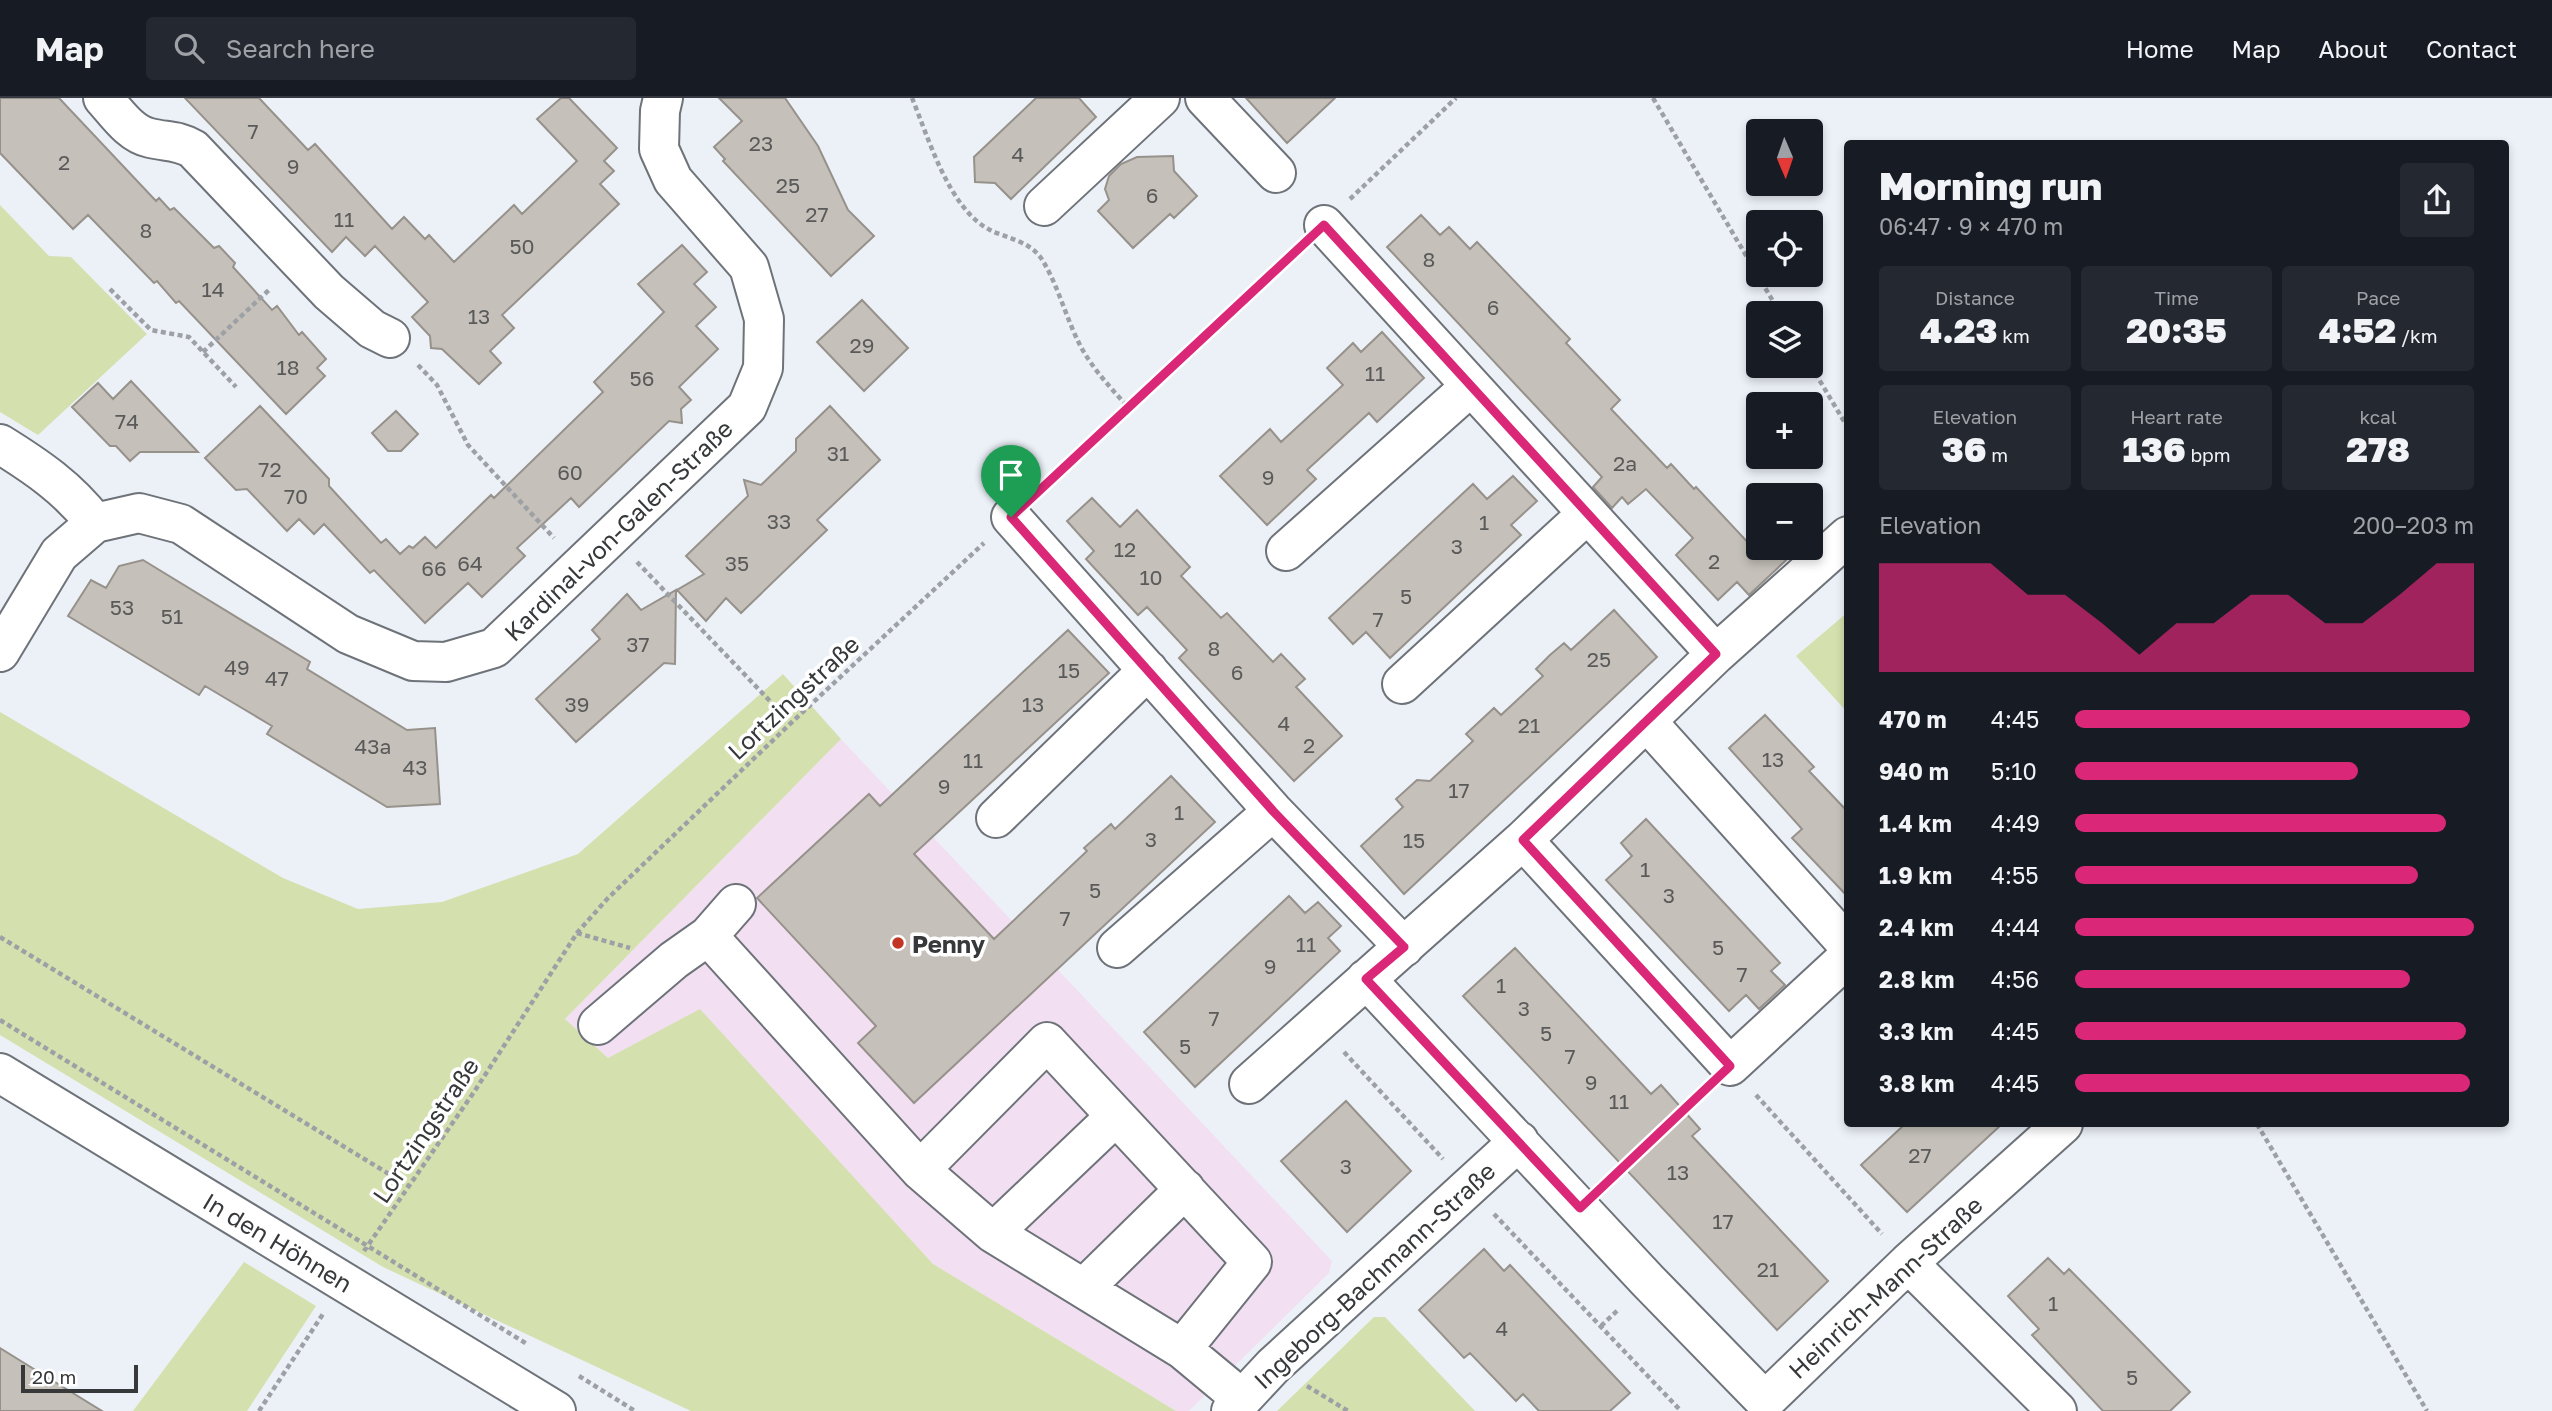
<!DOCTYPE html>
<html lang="en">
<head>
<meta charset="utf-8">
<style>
	body { margin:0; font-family:"Golos Text",sans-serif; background:#242831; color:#f1f3f6; height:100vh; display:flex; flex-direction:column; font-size:26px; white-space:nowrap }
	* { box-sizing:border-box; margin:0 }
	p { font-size:23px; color:#9ea1a6 }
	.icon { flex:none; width:38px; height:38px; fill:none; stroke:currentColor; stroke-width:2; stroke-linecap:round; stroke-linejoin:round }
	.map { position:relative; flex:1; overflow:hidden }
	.details { position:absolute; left:1844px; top:42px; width:665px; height:987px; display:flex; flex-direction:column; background:#171b24; border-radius:7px; box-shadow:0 4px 10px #0003 }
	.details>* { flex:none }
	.needle { width:46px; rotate:178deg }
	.tools { position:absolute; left:1746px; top:21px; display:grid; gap:14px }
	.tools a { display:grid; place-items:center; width:77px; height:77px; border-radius:7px; background:#171b24; box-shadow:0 4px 10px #0003; font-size:35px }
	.scale { position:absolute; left:21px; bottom:18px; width:117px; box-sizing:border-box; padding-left:7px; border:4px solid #36383a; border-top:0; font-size:19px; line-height:24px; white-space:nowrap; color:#36383a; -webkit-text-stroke:5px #fff; paint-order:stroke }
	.pin { position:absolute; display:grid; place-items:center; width:60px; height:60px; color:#fff; margin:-72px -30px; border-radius:50% 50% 50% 0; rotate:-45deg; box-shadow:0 0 7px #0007 }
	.pin .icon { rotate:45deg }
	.round { display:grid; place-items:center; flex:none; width:74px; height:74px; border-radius:7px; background:#242831 }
	.summary { display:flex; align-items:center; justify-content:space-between; height:119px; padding:0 35px }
	h1 { font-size:38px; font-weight:800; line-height:52px }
	.metrics { display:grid; grid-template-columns:repeat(3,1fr); gap:10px; height:119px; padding:7px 35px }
	.metrics div { display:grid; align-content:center; border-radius:7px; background:#242831; text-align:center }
	.metrics b { font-size:35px; font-weight:800 }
	.metrics small { font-size:19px; font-weight:400 }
	.metrics p { font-size:19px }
	.chart { height:196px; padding:14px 35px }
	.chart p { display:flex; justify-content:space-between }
	.chart svg { width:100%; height:126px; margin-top:7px; fill:#db2777; opacity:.7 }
	ul { padding:0 35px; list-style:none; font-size:23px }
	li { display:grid; grid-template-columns:112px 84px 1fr; align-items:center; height:52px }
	li i { height:18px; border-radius:9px; background:#db2777 }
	header { display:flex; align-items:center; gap:42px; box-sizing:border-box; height:98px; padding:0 35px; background:#171b24; border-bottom:2px solid #363941 }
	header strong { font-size:33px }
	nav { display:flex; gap:38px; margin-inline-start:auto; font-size:24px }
	.search { width:490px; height:63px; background:#242831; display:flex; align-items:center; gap:18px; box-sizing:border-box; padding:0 24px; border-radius:7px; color:#9ea1a6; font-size:26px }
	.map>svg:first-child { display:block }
</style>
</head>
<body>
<header>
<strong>Map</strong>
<div class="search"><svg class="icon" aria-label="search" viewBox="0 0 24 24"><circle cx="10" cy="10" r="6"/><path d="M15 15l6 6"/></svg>Search here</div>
<nav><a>Home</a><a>Map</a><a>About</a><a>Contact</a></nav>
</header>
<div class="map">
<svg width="2552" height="1313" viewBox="0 0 2552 1313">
	<rect width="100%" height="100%" fill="#ecf1f8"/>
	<path fill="#f2e0f2" d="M 841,641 L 1332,1163 L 1329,1175 L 1189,1313 L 1176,1313 L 933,1166 L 700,912 L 608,960 L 565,921 Z"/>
	<path fill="#d4e0ae" d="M 0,107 L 49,158 L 71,159 L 147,236 L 38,337 L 0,314 Z
		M 1848,514 L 1848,615 L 1796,558 Z
		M 783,576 L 841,641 L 565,921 L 608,960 L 700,911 L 933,1166 L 1176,1313 L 691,1313 L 383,1169 L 0,937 L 0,614 L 283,780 L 358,811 L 442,804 L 578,756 Z
		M 244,1164 L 316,1208 L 247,1313 L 133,1313 Z
		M 1374,1219 L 1385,1219 L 1475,1313 L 1277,1313 Z"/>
	<path fill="#c5c1ba" stroke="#96918a" stroke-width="2" d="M 0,0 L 59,0 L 156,103 L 159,100 L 170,112 L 174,110 L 214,150 L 219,148 L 235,165 L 233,169 L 272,212 L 277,208 L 299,237 L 302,234 L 326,261 L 317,270 L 325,278 L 286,316 L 179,203 L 176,205 L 157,183 L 154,185 L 88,117 L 73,131 L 0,55 Z
		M 185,0 L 259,0 L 308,52 L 315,46 L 392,131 L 404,119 L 425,141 L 429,137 L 454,164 L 514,107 L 522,116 L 577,63 L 537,21 L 561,0 L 569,0 L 617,50 L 604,63 L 614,73 L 600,86 L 619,106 L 502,217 L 514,230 L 490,253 L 501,265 L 479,286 L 442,251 L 431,250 L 430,238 L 412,219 L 428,204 L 375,148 L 365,158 L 346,139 L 332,154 Z
		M 719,0 L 785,0 L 818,48 L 848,112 L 874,138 L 831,178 L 723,63 L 725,61 L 714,49 L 742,23 Z
		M 1036,0 L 1079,0 L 1096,19 L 1011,101 L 995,85 L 975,84 L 974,59 Z
		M 1246,0 L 1335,0 L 1287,45 Z
		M 1173,58 L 1174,73 L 1197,98 L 1174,120 L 1170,116 L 1133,150 L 1098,113 L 1109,102 L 1105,91 L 1109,78 L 1121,66 L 1137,59 Z
		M 1421,117 L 1440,137 L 1449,129 L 1470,151 L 1477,144 L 1570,241 L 1566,245 L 1620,302 L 1611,311 L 1667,370 L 1671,366 L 1694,391 L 1696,389 L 1753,450 L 1799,450 L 1749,497 L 1737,484 L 1718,502 L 1676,457 L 1693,440 L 1646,391 L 1628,406 L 1622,399 L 1612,410 L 1593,389 L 1602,379 L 1387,149 Z
		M 682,147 L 707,174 L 694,186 L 716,209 L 696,228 L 718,251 L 679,289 L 691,302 L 681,311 L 682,325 L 669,323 L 579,409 L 571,400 L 517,450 L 525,458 L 482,499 L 468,485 L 425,525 L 374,472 L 370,475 L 324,426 L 314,436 L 299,421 L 287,433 L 247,391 L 236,392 L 205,360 L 260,308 L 329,381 L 329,388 L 381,445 L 386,441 L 400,456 L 409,448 L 413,450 L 425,439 L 436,450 L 491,397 L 494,400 L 603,294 L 594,284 L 664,214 L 638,186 Z
		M 862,202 L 908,250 L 864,293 L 817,244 Z
		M 1382,234 L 1424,280 L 1377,324 L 1369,315 L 1307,372 L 1316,381 L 1267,427 L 1220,378 L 1270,331 L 1281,344 L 1343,287 L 1327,270 L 1353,245 L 1361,254 Z
		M 131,283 L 198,354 L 140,354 L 130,363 L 116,348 L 110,348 L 72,309 L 98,285 L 113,301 Z
		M 830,308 L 880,362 L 817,422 L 827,432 L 741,515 L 726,500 L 706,523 L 677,492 L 704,476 L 686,458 L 748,398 L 744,382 L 761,387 L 796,353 L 796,341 Z
		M 396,313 L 418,336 L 401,353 L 388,353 L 372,335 Z
		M 1513,378 L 1537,403 L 1511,427 L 1521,437 L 1390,560 L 1366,534 L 1353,546 L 1329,520 L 1473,386 L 1487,401 Z
		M 1092,400 L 1120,429 L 1137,412 L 1190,469 L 1181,478 L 1221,520 L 1227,515 L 1273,564 L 1281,556 L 1305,581 L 1296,589 L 1342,638 L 1294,683 L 1179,560 L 1187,552 L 1147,509 L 1138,517 L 1086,461 L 1094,453 L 1067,423 Z
		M 143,462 L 310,564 L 307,571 L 407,632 L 435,630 L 440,706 L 387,709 L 267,636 L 272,628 L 205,588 L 199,597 L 68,518 L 91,482 L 106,490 L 119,468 Z
		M 676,492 L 675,566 L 664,565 L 576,644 L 536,601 L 600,541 L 592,532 L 627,496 L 641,512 Z
		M 1614,512 L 1657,559 L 1404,796 L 1361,748 L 1403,709 L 1396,701 L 1417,682 L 1430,683 L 1473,643 L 1466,636 L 1494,610 L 1501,617 L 1543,578 L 1536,571 L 1550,557 L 1564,545 L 1571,552 Z
		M 1068,532 L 1109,575 L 914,756 L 994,841 L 1087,753 L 1084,750 L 1111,726 L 1115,731 L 1171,678 L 1215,724 L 914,1005 L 858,945 L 876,928 L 757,800 L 869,696 L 880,708 Z
		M 1765,617 L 1814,669 L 1809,673 L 1848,714 L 1848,799 L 1792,740 L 1802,731 L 1729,650 Z
		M 1646,721 L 1780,865 L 1771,873 L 1785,887 L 1759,911 L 1746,897 L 1729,913 L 1606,782 L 1632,758 L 1621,745 Z
		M 1289,798 L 1305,815 L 1318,804 L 1341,828 L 1328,840 L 1340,853 L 1195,989 L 1144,934 Z
		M 1515,850 L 1651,996 L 1661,987 L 1700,1031 L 1692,1038 L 1828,1183 L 1777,1232 L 1463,898 Z
		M 1346,1003 L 1411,1073 L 1347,1134 L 1281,1063 Z
		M 1905,1026 L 2002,1026 L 1907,1114 L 1861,1067 Z
		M 1484,1151 L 1504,1173 L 1510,1167 L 1630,1295 L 1610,1313 L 1539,1313 L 1523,1296 L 1516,1303 L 1470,1255 L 1464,1260 L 1419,1212 Z
		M 2048,1160 L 2064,1176 L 2069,1171 L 2190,1294 L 2170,1313 L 2103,1313 L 2032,1237 L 2039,1231 L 2008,1198 Z
		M 0,1250 L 29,1268 L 102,1313 L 0,1313 Z"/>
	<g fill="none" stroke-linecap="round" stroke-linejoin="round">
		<defs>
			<path id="minor" d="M 103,0 C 116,14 130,36 150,40 C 166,44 178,42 193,51 L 329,194 L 372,231 L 390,240
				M 1205,0 L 1276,75
				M 1044,108 L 1160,0
				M 1324,127 L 1716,556
				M 0,346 C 37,369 68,390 95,425
				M 1011,419 L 1273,713 L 1404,849
				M 1286,453 L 1470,289
				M 0,554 L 59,456 L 95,425 L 139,415 L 181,426 L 348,536 L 413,563 L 446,564 L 494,550 L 747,309 L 763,270 L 764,221 L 749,169 L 673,82 L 659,51 L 660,13 L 663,0
				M 1402,586 L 1587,416
				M 1648,625 L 1848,847
				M 996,720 L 1148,572
				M 1523,742 L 1730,968 L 1848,859
				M 708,838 L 736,806
				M 1117,850 L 1273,713
				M 1366,881 L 1648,1183 L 1765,1303 L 1908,1165 L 2063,1026
				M 598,927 L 674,862 L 708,838 L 920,1072 L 993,1135 L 1182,1251 L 1241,1300
				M 0,975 L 556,1313
				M 1249,986 L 1523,742 L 1716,556 L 1848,438
				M 920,1072 L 1047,944 L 1252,1164 L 1182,1251
				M 993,1135 L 1116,1018
				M 1908,1165 L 2057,1313
				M 1085,1189 L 1185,1091
				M 1231,1313 L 1273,1268 L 1519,1043"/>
		</defs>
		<use href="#minor" stroke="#6e7379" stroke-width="42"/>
		<path stroke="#9da0a5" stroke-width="4.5" stroke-dasharray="5 3.5" stroke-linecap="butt" d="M 912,0 C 929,41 949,111 990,132 C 1006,140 1029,143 1041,160 C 1058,186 1066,221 1081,249 C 1093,271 1110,289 1127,308
			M 1653,0 L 1780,215
			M 1350,101 L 1456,0
			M 110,191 L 151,232 L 189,239 L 236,289
			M 203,254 L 271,190
			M 418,267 L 437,287 L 468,347 L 554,440
			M 1811,268 L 1848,330
			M 1038,393 L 1295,153
			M 637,464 L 791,625
			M 577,835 L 630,850
			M 0,839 L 407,1087
			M 0,922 L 527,1246
			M 1344,954 L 1443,1061
			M 1756,997 L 1882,1136
			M 2257,1026 L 2427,1313
			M 1608,1083 L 1701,995
			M 1494,1116 L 1681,1313
			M 364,1153 L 474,994 L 577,835 L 608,800 L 791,625 L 984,445
			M 1601,1228 L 1619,1211
			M 579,1278 L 635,1313
			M 1307,1288 L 1348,1313
			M 259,1313 L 323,1216"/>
		<use href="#minor" stroke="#fff" stroke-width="38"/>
	</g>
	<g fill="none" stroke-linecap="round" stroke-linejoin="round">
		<defs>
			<path id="route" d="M 1324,127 L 1716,556 L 1523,742 L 1730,968 L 1580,1110 L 1366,881 L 1404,849 L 1273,713 L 1011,419 Z"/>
		</defs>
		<use href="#route" stroke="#fff" stroke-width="14"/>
		<use href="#route" stroke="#db2777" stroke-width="9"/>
	</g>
	<circle fill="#c23524" stroke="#fff" stroke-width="2.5" cx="898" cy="845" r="7"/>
	<g text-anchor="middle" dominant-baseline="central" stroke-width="7" stroke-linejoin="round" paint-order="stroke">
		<g font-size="21" fill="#5a5a5a">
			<text x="253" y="33">7</text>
			<text x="761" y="45">23</text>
			<text x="1018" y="56">4</text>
			<text x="64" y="64">2</text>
			<text x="293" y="68">9</text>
			<text x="788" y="87">25</text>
			<text x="1152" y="97">6</text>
			<text x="817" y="116">27</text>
			<text x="344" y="121">11</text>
			<text x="146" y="132">8</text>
			<text x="522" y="148">50</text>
			<text x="1429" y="161">8</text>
			<text x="213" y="191">14</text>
			<text x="1493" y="209">6</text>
			<text x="479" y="218">13</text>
			<text x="862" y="247">29</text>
			<text x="288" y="269">18</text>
			<text x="1375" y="275">11</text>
			<text x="642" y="280">56</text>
			<text x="127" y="323">74</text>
			<text x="838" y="355">31</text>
			<text x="1625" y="365">2a</text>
			<text x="270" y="371">72</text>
			<text x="570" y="374">60</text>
			<text x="1268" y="379">9</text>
			<text x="296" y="398">70</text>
			<text x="779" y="423">33</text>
			<text x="1484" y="424">1</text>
			<text x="1457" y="448">3</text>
			<text x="1125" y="451">12</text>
			<text x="1714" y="463">2</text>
			<text x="470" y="465">64</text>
			<text x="737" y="465">35</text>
			<text x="434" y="470">66</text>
			<text x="1151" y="479">10</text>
			<text x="1406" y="498">5</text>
			<text x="122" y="509">53</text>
			<text x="172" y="518">51</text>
			<text x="1378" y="521">7</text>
			<text x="638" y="546">37</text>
			<text x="1214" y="550">8</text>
			<text x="1599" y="561">25</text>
			<text x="237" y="569">49</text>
			<text x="1069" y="572">15</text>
			<text x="1237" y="574">6</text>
			<text x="277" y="580">47</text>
			<text x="577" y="606">39</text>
			<text x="1033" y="606">13</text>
			<text x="1284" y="625">4</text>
			<text x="1529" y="627">21</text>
			<text x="1309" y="647">2</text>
			<text x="373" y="648">43a</text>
			<text x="1773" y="661">13</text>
			<text x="973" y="662">11</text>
			<text x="415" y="669">43</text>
			<text x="944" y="688">9</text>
			<text x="1459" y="692">17</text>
			<text x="1179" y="714">1</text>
			<text x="1151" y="741">3</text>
			<text x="1414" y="742">15</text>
			<text x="1645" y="771">1</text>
			<text x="1095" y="792">5</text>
			<text x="1669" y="797">3</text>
			<text x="1065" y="820">7</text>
			<text x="1306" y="846">11</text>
			<text x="1718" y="849">5</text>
			<text x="1270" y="868">9</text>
			<text x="1742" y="876">7</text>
			<text x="1501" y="887">1</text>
			<text x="1524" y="910">3</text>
			<text x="1214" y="920">7</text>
			<text x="1546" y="935">5</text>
			<text x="1185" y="948">5</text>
			<text x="1570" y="958">7</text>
			<text x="1591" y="984">9</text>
			<text x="1619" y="1003">11</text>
			<text x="1920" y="1057">27</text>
			<text x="1346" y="1068">3</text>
			<text x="1678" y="1074">13</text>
			<text x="1723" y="1123">17</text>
			<text x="1768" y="1171">21</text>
			<text x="2053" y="1205">1</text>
			<text x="1502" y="1230">4</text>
			<text x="2132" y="1279">5</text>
		</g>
		<g font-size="24" fill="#36383a" stroke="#fff">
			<text transform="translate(618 432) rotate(-44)">Kardinal-von-Galen-Straße</text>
			<text transform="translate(793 599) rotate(-43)">Lortzingstraße</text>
			<text transform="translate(425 1032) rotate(-56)">Lortzingstraße</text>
			<text transform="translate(278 1144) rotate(31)">In den Höhnen</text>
			<text transform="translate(1374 1177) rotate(-43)">Ingeborg-Bachmann-Straße</text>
			<text transform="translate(1885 1189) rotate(-43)">Heinrich-Mann-Straße</text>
		</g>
		<g font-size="24" font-weight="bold" fill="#36383a" stroke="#fff" text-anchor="start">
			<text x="912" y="845">Penny</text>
		</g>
	</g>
</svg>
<div class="tools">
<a><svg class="needle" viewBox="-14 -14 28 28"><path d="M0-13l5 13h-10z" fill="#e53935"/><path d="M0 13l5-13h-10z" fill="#9ea1a6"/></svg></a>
<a><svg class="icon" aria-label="locate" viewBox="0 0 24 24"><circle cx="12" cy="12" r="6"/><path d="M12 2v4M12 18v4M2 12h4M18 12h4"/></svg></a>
<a><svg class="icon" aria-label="layers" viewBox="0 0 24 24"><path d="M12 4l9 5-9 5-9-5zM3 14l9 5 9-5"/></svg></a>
<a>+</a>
<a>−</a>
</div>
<div class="scale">20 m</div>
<div class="pin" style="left:1011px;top:419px;background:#1e9e55"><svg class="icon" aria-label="arrive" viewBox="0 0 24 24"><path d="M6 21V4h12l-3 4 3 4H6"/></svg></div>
<section class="details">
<div class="summary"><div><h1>Morning run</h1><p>06:47 · 9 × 470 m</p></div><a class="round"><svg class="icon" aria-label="share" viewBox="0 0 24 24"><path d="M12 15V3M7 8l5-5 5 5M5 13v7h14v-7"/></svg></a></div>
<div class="metrics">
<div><p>Distance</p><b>4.23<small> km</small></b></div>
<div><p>Time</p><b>20:35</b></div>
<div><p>Pace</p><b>4:52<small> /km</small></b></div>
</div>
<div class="metrics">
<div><p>Elevation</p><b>36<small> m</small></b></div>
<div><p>Heart rate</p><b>136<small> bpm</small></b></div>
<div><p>kcal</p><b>278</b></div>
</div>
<div class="chart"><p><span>Elevation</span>200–203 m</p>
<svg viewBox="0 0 160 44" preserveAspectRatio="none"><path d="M0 44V6L10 6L20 6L30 6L40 17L50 17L60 27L70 38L80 27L90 27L100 17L110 17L120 27L130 27L140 17L150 6L160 6V44z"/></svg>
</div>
<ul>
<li><b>470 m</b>4:45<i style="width:99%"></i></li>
<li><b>940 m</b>5:10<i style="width:71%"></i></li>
<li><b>1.4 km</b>4:49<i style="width:93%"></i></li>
<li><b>1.9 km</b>4:55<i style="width:86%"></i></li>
<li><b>2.4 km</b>4:44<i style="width:100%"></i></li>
<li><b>2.8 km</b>4:56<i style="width:84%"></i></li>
<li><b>3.3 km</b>4:45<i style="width:98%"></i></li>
<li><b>3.8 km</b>4:45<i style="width:99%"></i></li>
</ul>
</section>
</div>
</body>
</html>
